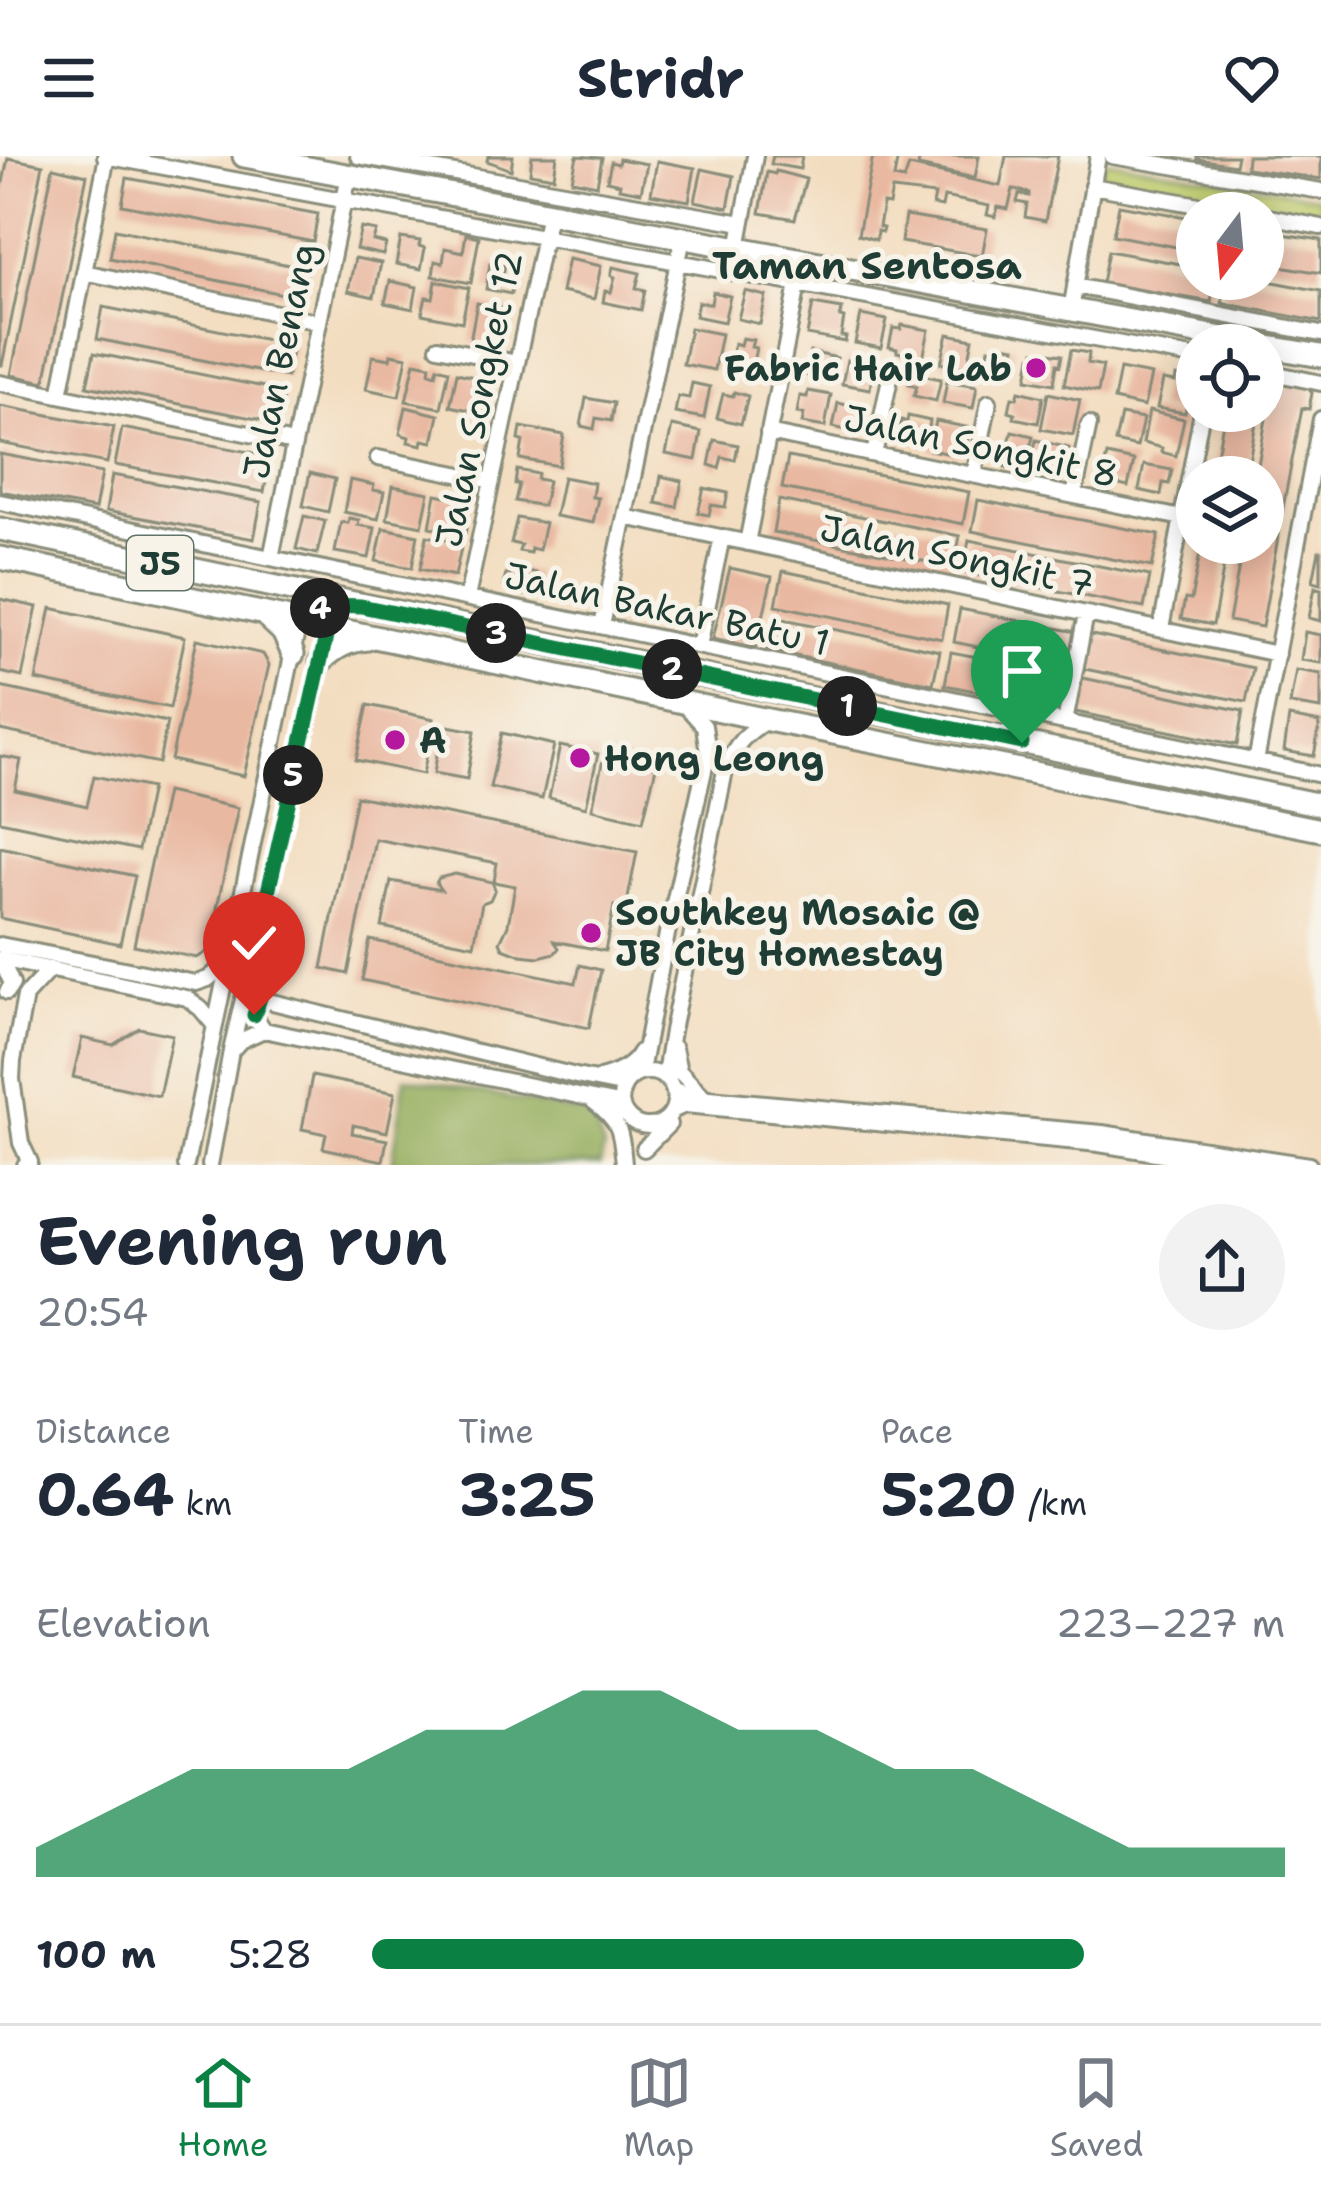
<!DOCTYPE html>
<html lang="en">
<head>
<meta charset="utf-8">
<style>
	body { margin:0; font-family:"Shantell Sans",sans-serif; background:#f2f2f3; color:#1f2937; height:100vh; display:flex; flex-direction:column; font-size:45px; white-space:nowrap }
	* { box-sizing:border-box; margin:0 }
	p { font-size:39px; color:#747a83 }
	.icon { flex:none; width:66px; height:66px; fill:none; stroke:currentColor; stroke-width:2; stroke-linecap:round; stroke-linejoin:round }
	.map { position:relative; height:1009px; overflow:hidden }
	.drawer { display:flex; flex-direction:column; background:#fff; flex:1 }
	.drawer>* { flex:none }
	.needle { width:78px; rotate:196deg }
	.controls { position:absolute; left:1176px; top:36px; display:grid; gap:24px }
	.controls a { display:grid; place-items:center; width:108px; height:108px; border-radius:50%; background:#fff; box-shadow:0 6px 30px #0003; font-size:60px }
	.pin { position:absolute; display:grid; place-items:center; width:102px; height:102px; color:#fff; margin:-123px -51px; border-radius:50% 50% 50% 0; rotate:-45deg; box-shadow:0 0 12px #0007 }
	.pin .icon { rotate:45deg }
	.km { position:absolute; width:60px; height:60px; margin:-30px; border-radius:50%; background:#222; color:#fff; font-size:33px; line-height:60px; text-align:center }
	.round { display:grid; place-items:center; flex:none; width:126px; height:126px; border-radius:63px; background:#f2f2f3 }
	.head { display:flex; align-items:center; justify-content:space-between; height:204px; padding:0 36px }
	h1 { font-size:66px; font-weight:700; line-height:90px }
	.stats { display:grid; grid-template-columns:repeat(3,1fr); gap:18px; height:204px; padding:12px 36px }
	.stats div { display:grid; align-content:center }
	.stats b { font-size:60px; font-weight:700 }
	.stats small { font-size:33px; font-weight:400 }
	.stats p { font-size:33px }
	.chart { height:336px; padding:24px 36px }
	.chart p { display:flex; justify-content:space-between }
	.chart svg { width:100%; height:216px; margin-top:12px; fill:#0b8043; opacity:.7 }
	ul { padding:0 36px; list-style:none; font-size:39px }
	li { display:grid; grid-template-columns:192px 144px 1fr; align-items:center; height:90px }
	li i { height:30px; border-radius:15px; background:#0b8043 }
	header { display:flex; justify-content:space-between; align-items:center; height:156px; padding:0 36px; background:#fff; font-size:54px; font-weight:700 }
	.dock { display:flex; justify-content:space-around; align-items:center; height:168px; border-top:3px solid #e0e1e3; background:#fff; font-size:33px; color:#747a83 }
	.dock a { display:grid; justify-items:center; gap:6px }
	.dock .active { color:#0b8043 }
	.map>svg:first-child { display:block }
</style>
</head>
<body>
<header><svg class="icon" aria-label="menu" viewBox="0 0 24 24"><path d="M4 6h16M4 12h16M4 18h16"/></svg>Stridr<svg class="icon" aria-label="heart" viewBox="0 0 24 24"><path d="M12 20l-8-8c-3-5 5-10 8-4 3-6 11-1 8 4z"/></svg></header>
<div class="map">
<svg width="1321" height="1009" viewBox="0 0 1321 1009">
	<rect width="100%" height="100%" fill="#f7f3e8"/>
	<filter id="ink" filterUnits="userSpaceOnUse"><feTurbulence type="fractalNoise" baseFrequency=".00833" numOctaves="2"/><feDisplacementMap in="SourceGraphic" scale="24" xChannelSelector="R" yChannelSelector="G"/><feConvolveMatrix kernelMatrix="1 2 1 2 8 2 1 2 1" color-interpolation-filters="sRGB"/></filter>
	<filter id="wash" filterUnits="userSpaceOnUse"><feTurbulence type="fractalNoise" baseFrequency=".004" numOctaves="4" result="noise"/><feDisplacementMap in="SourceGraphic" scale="48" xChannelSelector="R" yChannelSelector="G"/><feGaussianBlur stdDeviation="2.7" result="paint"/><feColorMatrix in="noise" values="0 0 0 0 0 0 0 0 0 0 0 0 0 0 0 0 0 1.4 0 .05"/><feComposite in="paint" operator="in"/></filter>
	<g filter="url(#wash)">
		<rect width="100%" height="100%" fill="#f3ddc0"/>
		<path fill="#bdca6b" stroke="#6e8450" stroke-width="3" d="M 1104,4 L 1321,41 L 1320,65 L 1100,27 Z"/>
		<path fill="#96ae5f" stroke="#5a764a" stroke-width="3" d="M 405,921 L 591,959 L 604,992 L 600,1009 L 392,1009 Z"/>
		<g id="blocks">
			<path fill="#e9b8a1" d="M 488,0 L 513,0 L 511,14 L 487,5 Z
				M 532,0 L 557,0 L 554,21 L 530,17 Z
				M 577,0 L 602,2 L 597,29 L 572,24 Z
				M 773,0 L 802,0 L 800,13 L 771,8 Z
				M 873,0 L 898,0 L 894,22 L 904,24 L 909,10 L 1000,30 L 1006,0 L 1058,0 L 1045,65 L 1025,61 L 1027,48 L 1017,46 L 1019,38 L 1029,40 L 1029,37 L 1013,33 L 1008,53 L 998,51 L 995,61 L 987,59 L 989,50 L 944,41 L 942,51 L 933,49 L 935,39 L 892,34 L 889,49 L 883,48 L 879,71 L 883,72 L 882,76 L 877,75 L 876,84 L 858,79 Z
				M 920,0 L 979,0 L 975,22 L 918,10 Z
				M 1197,0 L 1237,0 L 1235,9 L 1197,3 Z
				M 1247,0 L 1321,0 L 1321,23 L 1246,12 Z
				M 8,2 L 43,9 L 2,209 L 0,209 L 0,41 Z
				M 619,3 L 647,8 L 641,36 L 619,32 L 620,28 L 607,25 L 611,6 L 618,8 Z
				M 657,5 L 695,12 L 689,45 L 651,38 Z
				M 53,11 L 87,19 L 45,226 L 11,219 Z
				M 702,13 L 734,20 L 728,52 L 695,45 Z
				M 776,15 L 806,23 L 795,63 L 760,57 L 767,16 L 775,18 Z
				M 127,22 L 318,58 L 313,86 L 122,49 Z
				M 1119,49 L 1197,63 L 1197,95 L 1113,79 Z
				M 905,60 L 987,73 L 982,100 L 901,86 Z
				M 361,72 L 376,75 L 373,85 L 386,88 L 383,99 L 356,93 Z
				M 115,73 L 308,113 L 302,142 L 110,102 Z
				M 1263,75 L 1321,84 L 1321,117 L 1263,107 Z
				M 466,78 L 479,81 L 471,127 L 433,120 L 435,105 L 443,107 L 445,92 L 463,96 Z
				M 401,82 L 420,85 L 419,90 L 425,92 L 421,113 L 396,108 Z
				M 1108,95 L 1197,111 L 1197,123 L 1215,123 L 1211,146 L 1102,127 Z
				M 355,102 L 381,107 L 374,141 L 348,135 Z
				M 568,103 L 601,110 L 594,143 L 561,136 Z
				M 490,107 L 505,110 L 502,122 L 513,124 L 511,138 L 486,133 Z
				M 613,111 L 640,117 L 636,132 L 645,134 L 641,154 L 603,146 L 605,135 L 611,136 L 615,121 L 611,119 Z
				M 1226,123 L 1258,123 L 1321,135 L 1321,166 L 1222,147 Z
				M 390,125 L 417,131 L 413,153 L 385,147 Z
				M 436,125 L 469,132 L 462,166 L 422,158 L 426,141 L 433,142 Z
				M 745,135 L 766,140 L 760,168 L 738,163 Z
				M 713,136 L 730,140 L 724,166 L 695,160 L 698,146 L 711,148 Z
				M 477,147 L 508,154 L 502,187 L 486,184 L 485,189 L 470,185 Z
				M 813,148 L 842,153 L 840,161 L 844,162 L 841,180 L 846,181 L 845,186 L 807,179 Z
				M 103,151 L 293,189 L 287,221 L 97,183 Z
				M 861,159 L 887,164 L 881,192 L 855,187 Z
				M 902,169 L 929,174 L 923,202 L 897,196 L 897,193 L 889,191 L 893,172 L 901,173 Z
				M 690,172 L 721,178 L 714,214 L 683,208 Z
				M 948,178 L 973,183 L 967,212 L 941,207 Z
				M 742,182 L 753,184 L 751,191 L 756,192 L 751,216 L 729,211 L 734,187 L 740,189 Z
				M 1003,189 L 1015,191 L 1010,219 L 985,214 L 989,192 L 1002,195 Z
				M 1071,194 L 1089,197 L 1088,207 L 1103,210 L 1098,236 L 1064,229 Z
				M 1035,195 L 1062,199 L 1060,209 L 1057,208 L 1054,228 L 1027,223 L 1031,200 L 1034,201 Z
				M 810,196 L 837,202 L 832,225 L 805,219 Z
				M 94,197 L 284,235 L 278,267 L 87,230 Z
				M 391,198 L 407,201 L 399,240 L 366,233 L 373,200 L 390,203 Z
				M 847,204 L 874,209 L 870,233 L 842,228 Z
				M 415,206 L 430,209 L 429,216 L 436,218 L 438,211 L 449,214 L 441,252 L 406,245 Z
				M 1120,213 L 1151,219 L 1144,251 L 1114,244 Z
				M 457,217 L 491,225 L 484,257 L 450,250 Z
				M 911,217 L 941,223 L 936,245 L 914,240 L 917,230 L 909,228 Z
				M 1176,220 L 1189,223 L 1191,228 L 1185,257 L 1157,252 L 1163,224 L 1175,226 Z
				M 1273,222 L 1304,227 L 1312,237 L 1309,253 L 1302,252 L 1282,357 L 1263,354 L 1263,321 L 1256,321 Z
				M 947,225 L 977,230 L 973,252 L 943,247 Z
				M 692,227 L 710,231 L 704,262 L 675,257 L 678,240 L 689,242 Z
				M 808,235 L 831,239 L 825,271 L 802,267 L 804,258 L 797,257 L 800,240 L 807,241 Z
				M 1019,235 L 1043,241 L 1038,267 L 1014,262 L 1015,257 L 1009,255 L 1012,241 L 1017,242 Z
				M 734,236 L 748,240 L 741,268 L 717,262 L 723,238 L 733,240 Z
				M 1048,237 L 1080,244 L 1073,279 L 1041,273 Z
				M 586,242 L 614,247 L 611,265 L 596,262 L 594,273 L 581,270 Z
				M 838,247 L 860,252 L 855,276 L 833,271 Z
				M 0,250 L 114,271 L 107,307 L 0,287 Z
				M 406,251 L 439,259 L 433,286 L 423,284 L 422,289 L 408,286 L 409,281 L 400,278 Z
				M 1149,255 L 1184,263 L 1176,300 L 1161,296 L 1162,292 L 1143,287 Z
				M 1225,255 L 1258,255 L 1246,321 L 1213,321 Z
				M 1121,259 L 1143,263 L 1137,291 L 1115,286 Z
				M 908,260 L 930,265 L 926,288 L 897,283 L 901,264 L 907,266 Z
				M 936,265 L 970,272 L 966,292 L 956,299 L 930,294 Z
				M 672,270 L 701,276 L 696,304 L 666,298 Z
				M 521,271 L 564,279 L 559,310 L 520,303 L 523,285 L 519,284 Z
				M 122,272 L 270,300 L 264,336 L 115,309 Z
				M 1012,275 L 1033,280 L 1025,316 L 1005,311 L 1007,303 L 1001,301 L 1004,286 L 1009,288 Z
				M 714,284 L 738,289 L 735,304 L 722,301 L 719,312 L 709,309 Z
				M 1036,284 L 1069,292 L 1063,321 L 1030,314 Z
				M 0,298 L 102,317 L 95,353 L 0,335 Z
				M 1107,299 L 1134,305 L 1128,331 L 1101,325 Z
				M 788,301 L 969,336 L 963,368 L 782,332 Z
				M 1144,309 L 1172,314 L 1169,328 L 1163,327 L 1161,339 L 1139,334 Z
				M 517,314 L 538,318 L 537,323 L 548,325 L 543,350 L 515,345 L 519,328 L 515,328 Z
				M 310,317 L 335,323 L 328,356 L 303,350 Z
				M 112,319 L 261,346 L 254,383 L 106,355 Z
				M 661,320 L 682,325 L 677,351 L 656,347 Z
				M 563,321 L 594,327 L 592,341 L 598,342 L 593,367 L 555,360 Z
				M 350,324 L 374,329 L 373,334 L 384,336 L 378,363 L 344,356 Z
				M 393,330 L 429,337 L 422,370 L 387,363 Z
				M 704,332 L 728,337 L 725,351 L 711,349 L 709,359 L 698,357 Z
				M 436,338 L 471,345 L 465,378 L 430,371 Z
				M 779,344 L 960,380 L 954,411 L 773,376 Z
				M 978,344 L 1159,379 L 1152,411 L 972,375 Z
				M 304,360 L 325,365 L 317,398 L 296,393 Z
				M 349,362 L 359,364 L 358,369 L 375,372 L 369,402 L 335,396 L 341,366 L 348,367 Z
				M 517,362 L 545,367 L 539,394 L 531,392 L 530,397 L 519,395 L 521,389 L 511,387 Z
				M 383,372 L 418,379 L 412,412 L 376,405 Z
				M 1263,373 L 1279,376 L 1262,471 L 1229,465 L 1243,387 L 1263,387 Z
				M 427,380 L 462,387 L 455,420 L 420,413 Z
				M 969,384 L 1150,420 L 1144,452 L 963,416 Z
				M 1202,387 L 1228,387 L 1213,469 L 1181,463 L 1185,443 L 1191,444 Z
				M 1319,395 L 1321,395 L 1321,427 L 1313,425 Z
				M 511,411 L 536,417 L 531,439 L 515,438 L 516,435 L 503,430 L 506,418 L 510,419 Z
				M 730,412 L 772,421 L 756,492 L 713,482 Z
				M 783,415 L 948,449 L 942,483 L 776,449 Z
				M 1315,431 L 1321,433 L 1321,465 L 1309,462 Z
				M 0,443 L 37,451 L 22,521 L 0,516 Z
				M 51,452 L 185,481 L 170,552 L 36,524 Z
				M 960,453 L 1076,476 L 1070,510 L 954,486 Z
				M 774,461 L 940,495 L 933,528 L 767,494 Z
				M 1305,476 L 1321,479 L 1321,507 L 1301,504 Z
				M 1087,478 L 1253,512 L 1246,546 L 1080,512 Z
				M 197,483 L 263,498 L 269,509 L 244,620 L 171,604 Z
				M 951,496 L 1067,518 L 1060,552 L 945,529 Z
				M 1296,514 L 1321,518 L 1321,553 L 1290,548 Z
				M 1078,521 L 1243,555 L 1237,589 L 1071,555 Z
				M 0,531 L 167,566 L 159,607 L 0,574 Z
				M 368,549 L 434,563 L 423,618 L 356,604 Z
				M 1289,561 L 1320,567 L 1314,600 L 1284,595 Z
				M 442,569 L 475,575 L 467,623 L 434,617 Z
				M 502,577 L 554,589 L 542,643 L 490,631 Z
				M 560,590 L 598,598 L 586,651 L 549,642 Z
				M 604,599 L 656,611 L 643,665 L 592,653 Z
				M 0,600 L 21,604 L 15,634 L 29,637 L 87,650 L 94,620 L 151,632 L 138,694 L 0,665 Z
				M 166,636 L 238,652 L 208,795 L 197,802 L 134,789 Z
				M 356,640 L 637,696 L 626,752 L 614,750 L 605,795 L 554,785 L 559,792 L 555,797 L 539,801 L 521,799 L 503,792 L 500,786 L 508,769 L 515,730 L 494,726 L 497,707 L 375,683 L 348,818 L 322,812 Z
				M 0,691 L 135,720 L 120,788 L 0,762 Z
				M 455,718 L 492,726 L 495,733 L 490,744 L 482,747 L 474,789 L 382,771 L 391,725 L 441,734 L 436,727 L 439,722 Z
				M 370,784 L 576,827 L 580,809 L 601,814 L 589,872 L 362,824 Z
				M 139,872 L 172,879 L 159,940 L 73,921 L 82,882 L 113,889 Z
				M 312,920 L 395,937 L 387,976 L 353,969 L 352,977 L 387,984 L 383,1005 L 323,992 L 326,978 L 302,973 Z"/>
		</g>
	</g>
	<g filter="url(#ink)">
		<use href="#blocks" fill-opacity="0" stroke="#898d7a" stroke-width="3"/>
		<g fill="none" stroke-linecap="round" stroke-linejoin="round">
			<defs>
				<path id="street" d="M 105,0 L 1197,202
					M 358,0 L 742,67
					M 1112,0 L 1321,35
					M 1092,30 L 1244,57
					M 1263,60 L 1321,71
					M 738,92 L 755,0
					M 84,116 L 319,166
					M 1075,130 L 1321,178
					M 1071,154 L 1098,0
					M 438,191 L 517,207
					M 1263,215 L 1321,227
					M 0,227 L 294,287
					M 60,239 L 107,0
					M 768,277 L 1182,362
					M 874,299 L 890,222
					M 378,302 L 492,325
					M 974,319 L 989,246
					M 1074,340 L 1089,268
					M 0,346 L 1321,619
					M 625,361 L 1277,498
					M 747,387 L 803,104
					M 271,402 L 349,19
					M 467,442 L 549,57
					M 602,470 L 683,82
					M 1161,473 L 1202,255
					M 699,490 L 722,381
					M 1065,566 L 1086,458
					M 1256,606 L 1321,263
					M 0,789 L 196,827 L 208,823 L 227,807
					M 0,803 L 187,842 L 201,853 L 215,870
					M 1,803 L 12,828 L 7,836
					M 250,820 L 260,843 L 576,920 L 616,928 L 630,922
					M 260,843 L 254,859 L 264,874
					M 674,892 L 679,915 L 704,941
					M 231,895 L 240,885 L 264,874 L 588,942 L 613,947 L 623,954
					M621 943a27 27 0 1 1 54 0a27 27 0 1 1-54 0Z
					M 637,918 L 643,905 L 667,778 L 708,597 L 704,570 L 685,549
					M 600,922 C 616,918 632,911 640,896
					M 670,927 L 666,912 L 672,875 L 726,610 C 736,587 746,577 768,564
					M 673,933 L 687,940 L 1102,977 L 1309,1009
					M 594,946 C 621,966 621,976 624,1008
					M 672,955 L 685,949 L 1099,988 L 1232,1009
					M 644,993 L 669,968
					M 25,1009 L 30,1006 L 21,987 L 12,923 L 13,905 L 25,840 L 50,813
					M 186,1009 L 299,466
					M 210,1009 L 231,895 L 329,472"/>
				<path id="secondary" d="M 244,0 L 1260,189
					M 1263,190 L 1321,200"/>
				<path id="primary" d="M 0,373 L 1321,649
					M 0,402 L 768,564 L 1321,674
					M 266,460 L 283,476 L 293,498
					M 321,505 C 336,491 347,485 368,483"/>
			</defs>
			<use href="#street" stroke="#898d7a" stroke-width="20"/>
			<use href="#secondary" stroke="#898d7a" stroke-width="27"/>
			<use href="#primary" stroke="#898d7a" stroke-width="27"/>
			<use href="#street" stroke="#fff" stroke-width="14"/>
			<use href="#secondary" stroke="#fff" stroke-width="21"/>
			<use href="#primary" stroke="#fff" stroke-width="21"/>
		</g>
	</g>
	<g fill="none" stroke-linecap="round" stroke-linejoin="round" filter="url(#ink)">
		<defs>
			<path id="route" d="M 254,859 L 260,842 L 253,830 L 250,815 L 328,472 L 315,454 L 332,449 L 361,450 L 1022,587"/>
		</defs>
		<use href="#route" stroke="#fff" stroke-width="24"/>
		<use href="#route" stroke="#0b8043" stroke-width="15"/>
	</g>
	<g fill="#b5179e" stroke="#f7f3e8" stroke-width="4.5">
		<circle cx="1036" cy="212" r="12"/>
		<circle cx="395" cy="584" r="12"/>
		<circle cx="580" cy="602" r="12"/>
		<circle cx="591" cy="777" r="12"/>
	</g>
	<g text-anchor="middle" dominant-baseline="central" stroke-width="10" stroke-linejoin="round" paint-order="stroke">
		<rect fill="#f7f3e8" stroke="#60746a" stroke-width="3" x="127" y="380" width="66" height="54" rx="9"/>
		<g font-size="33" font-weight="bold" fill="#1f3d34">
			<text x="160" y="407">J5</text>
		</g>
		<g font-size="36" fill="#1f3d34" stroke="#f7f3e8">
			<text transform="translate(280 205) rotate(-78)">Jalan Benang</text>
			<text transform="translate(479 243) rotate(-78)">Jalan Songket 12</text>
			<text transform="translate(981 290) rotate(12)">Jalan Songkit 8</text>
			<text transform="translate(957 400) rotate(12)">Jalan Songkit 7</text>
			<text transform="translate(667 453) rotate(12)">Jalan Bakar Batu 1</text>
		</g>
		<g font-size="36" font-weight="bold" fill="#1f3d34" stroke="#f7f3e8" text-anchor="start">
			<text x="1012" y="212" text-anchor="end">Fabric Hair Lab</text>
			<text x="419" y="584">A</text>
			<text x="604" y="602">Hong Leong</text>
			<text x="615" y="756">Southkey Mosaic @<tspan x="615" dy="41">JB City Homestay</tspan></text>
		</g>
		<g font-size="39" font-weight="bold" fill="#1f3d34" stroke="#f7f3e8">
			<text x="867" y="109">Taman Sentosa</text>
		</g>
	</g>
</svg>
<div class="controls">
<a><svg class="needle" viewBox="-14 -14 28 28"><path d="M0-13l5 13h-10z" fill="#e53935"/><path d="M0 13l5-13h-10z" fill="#747a83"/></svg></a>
<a><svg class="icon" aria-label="locate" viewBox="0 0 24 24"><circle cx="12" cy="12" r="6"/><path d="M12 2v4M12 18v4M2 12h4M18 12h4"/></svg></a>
<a><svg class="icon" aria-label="layers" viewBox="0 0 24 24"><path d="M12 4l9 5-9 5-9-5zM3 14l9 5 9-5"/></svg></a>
</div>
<div class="pin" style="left:1022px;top:587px;background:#1e9e55"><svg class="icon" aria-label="arrive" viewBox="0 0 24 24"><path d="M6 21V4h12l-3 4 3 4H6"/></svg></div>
<div class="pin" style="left:254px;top:859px;background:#d93025"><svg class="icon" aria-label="check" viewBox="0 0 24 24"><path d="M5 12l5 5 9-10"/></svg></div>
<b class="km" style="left:847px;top:550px">1</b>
<b class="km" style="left:672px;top:513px">2</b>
<b class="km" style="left:496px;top:477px">3</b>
<b class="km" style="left:320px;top:452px">4</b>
<b class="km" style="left:293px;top:619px">5</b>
</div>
<section class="drawer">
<div class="head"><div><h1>Evening run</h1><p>20:54</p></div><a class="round"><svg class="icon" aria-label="share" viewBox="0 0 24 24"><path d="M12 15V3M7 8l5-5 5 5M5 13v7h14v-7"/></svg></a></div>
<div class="stats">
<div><p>Distance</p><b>0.64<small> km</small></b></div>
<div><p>Time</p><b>3:25</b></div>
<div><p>Pace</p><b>5:20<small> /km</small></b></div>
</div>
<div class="chart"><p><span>Elevation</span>223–227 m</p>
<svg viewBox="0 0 160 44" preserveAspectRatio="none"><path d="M0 44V38L10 30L20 22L30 22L40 22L50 14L60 14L70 6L80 6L90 14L100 14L110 22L120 22L130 30L140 38L150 38L160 38V44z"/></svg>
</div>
<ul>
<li><b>100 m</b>5:28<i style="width:78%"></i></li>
</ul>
</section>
<nav class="dock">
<a class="active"><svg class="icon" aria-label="home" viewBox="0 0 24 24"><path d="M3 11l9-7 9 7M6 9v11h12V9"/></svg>Home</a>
<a><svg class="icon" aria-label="map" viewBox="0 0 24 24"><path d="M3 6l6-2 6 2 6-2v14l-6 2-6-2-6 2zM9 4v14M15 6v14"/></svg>Map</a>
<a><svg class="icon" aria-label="saved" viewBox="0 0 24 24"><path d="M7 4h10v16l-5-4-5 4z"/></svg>Saved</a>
</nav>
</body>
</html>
